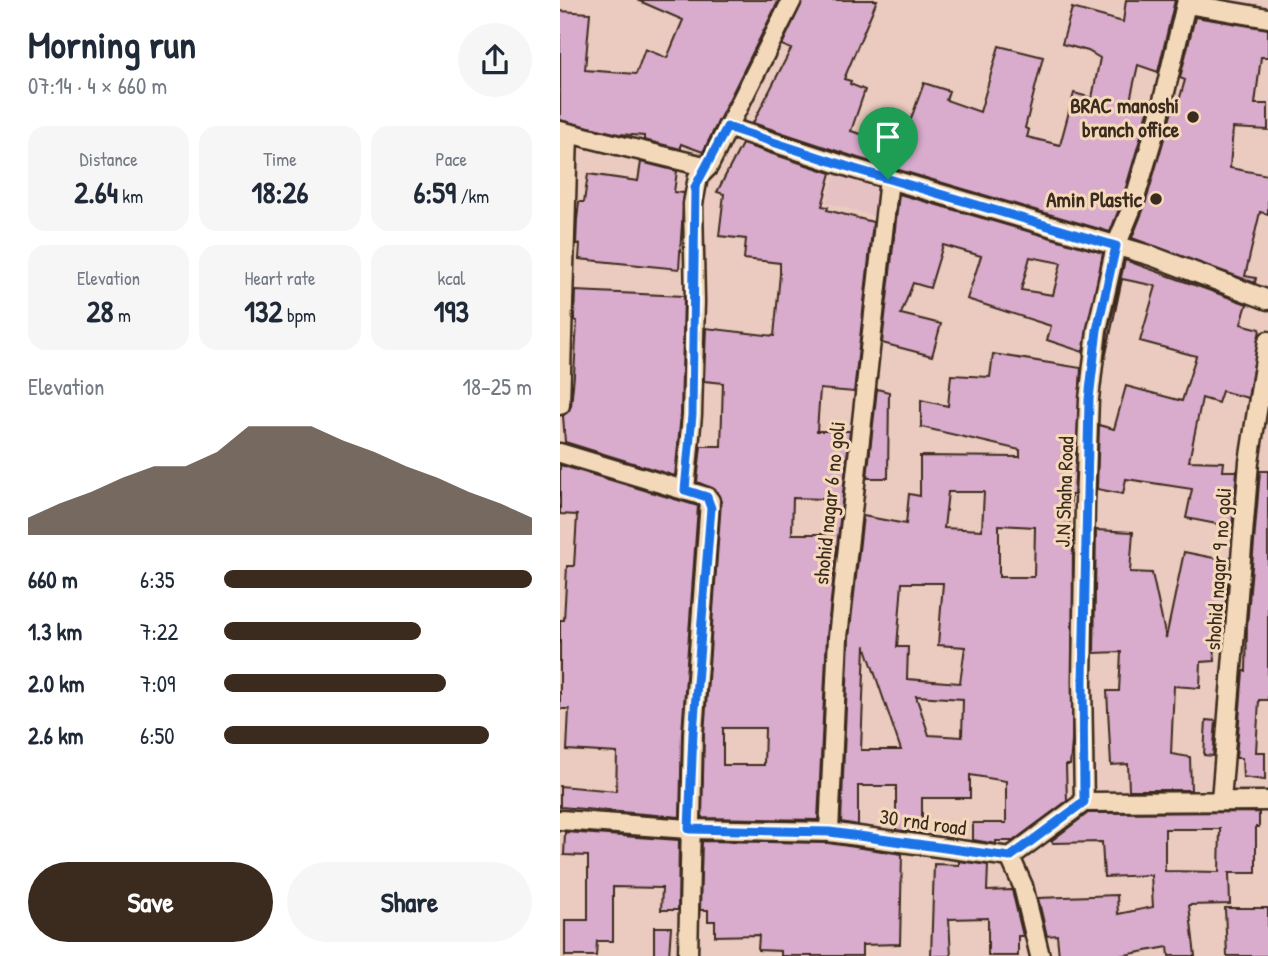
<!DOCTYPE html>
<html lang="en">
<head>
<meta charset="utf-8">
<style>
	body { margin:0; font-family:"Patrick Hand",sans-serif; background:#f6f6f7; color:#1f2937; height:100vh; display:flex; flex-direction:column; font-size:26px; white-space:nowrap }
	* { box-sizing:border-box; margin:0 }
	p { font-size:23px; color:#747a83 }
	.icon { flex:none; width:38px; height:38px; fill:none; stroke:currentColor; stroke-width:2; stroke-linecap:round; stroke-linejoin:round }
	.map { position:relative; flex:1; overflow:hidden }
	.details { display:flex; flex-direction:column; background:#fff; width:560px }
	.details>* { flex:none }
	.pin { position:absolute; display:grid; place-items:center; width:60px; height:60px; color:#fff; margin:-72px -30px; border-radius:50% 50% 50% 0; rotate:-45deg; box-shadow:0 0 7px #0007 }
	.pin .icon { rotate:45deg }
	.round { display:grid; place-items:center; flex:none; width:74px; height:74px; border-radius:37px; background:#f6f6f7 }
	.overview { display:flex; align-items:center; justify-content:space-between; height:119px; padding:0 28px }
	h1 { font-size:38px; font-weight:700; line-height:52px }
	.figures { display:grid; grid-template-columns:repeat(3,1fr); gap:10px; height:119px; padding:7px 28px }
	.figures div { display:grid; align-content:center; border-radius:18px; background:#f6f6f7; text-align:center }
	.figures b { font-size:30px; font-weight:700 }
	.figures small { font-size:19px; font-weight:400 }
	.figures p { font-size:19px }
	.chart { height:196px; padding:14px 28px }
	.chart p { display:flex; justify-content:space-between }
	.chart svg { width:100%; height:126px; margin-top:7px; fill:#3b2a1e; opacity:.7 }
	.cta { display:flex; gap:14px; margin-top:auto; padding:14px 28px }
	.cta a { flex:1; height:80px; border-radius:42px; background:#3b2a1e; color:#fff; font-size:28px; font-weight:700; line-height:80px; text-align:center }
	.cta a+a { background:#f6f6f7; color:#1f2937 }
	ul { padding:0 28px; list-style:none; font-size:23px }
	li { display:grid; grid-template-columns:112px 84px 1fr; align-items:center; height:52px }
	li i { height:18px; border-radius:9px; background:#3b2a1e }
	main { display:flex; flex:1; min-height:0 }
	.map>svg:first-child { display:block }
</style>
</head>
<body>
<main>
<section class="details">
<div class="overview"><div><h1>Morning run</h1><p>07:14 · 4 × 660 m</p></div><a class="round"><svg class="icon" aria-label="share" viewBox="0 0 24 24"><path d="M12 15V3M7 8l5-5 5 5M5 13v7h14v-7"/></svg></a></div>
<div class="figures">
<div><p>Distance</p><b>2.64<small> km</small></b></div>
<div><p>Time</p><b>18:26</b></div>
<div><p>Pace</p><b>6:59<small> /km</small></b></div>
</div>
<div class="figures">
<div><p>Elevation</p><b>28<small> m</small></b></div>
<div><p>Heart rate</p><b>132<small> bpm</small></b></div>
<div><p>kcal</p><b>193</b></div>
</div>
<div class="chart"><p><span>Elevation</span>18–25 m</p>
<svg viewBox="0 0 160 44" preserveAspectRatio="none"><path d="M0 44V38L10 33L20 29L30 24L40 20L50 20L60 15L70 6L80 6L90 6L100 11L110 15L120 20L130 24L140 29L150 33L160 38V44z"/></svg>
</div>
<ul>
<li><b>660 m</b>6:35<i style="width:100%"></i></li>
<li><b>1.3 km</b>7:22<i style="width:64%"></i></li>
<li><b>2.0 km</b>7:09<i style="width:72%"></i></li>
<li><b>2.6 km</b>6:50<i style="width:86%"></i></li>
</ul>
<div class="cta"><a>Save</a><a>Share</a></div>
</section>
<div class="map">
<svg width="708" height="956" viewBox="0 0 708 956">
	<rect width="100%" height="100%" fill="#ebcbbf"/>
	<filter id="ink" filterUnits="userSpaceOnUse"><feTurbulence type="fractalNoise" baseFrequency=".0143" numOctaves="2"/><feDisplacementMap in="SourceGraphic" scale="14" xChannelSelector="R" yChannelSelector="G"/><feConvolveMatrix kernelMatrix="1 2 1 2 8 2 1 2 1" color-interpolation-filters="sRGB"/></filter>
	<g filter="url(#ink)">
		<path fill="#e6c1c3" d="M 277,168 L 327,181 L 316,217 L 266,202 Z"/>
		<path fill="#d9abcc" stroke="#3b2a1e" stroke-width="2" fill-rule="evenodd" d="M 77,0 L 219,0 L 143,152 L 121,144 L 121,149 L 84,140 L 84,136 L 59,134 L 0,120 L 0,11 L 30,13 L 25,70 L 76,74 L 85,49 L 107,58 L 123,20 Z
			M 243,0 L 317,0 L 284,79 L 291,81 L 290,84 L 305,90 L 291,131 L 341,146 L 364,83 L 389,91 L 386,100 L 420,112 L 439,46 L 483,57 L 465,128 L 469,130 L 467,137 L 500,145 L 514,93 L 532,98 L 540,58 L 528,51 L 502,44 L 512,8 L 563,22 L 566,0 L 615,0 L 598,72 L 578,65 L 569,105 L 589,108 L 562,201 L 550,232 L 298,158 L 193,123 L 231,49 L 222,45 Z
			M 635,17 L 708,29 L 708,57 L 701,57 L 695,104 L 708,104 L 708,130 L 673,128 L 670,168 L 708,175 L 708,214 L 700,212 L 685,276 L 696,278 L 695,283 L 572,238 L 584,208 L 612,111 L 616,111 L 625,80 L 620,78 Z
			M 182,144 L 271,173 L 262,206 L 268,207 L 267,210 L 313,222 L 294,392 L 260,389 L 257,431 L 290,431 L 267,636 L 258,820 L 142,818 L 144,734 L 161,502 L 156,490 L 137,482 L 141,446 L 161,446 L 163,383 L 144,381 L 146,328 L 214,336 L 220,274 L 220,263 L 184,259 L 186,239 L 159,236 L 164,194 L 157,192 ZM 233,498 L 265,499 L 266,534 L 232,534 ZM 163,728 L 205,728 L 204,765 L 163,765 Z
			M 81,162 L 117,171 L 114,192 L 124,193 L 119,269 L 19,259 L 20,244 L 16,244 L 17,220 L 19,202 L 24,202 L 28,174 L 78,181 Z
			M 339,194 L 543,253 L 523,352 L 487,340 L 491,326 L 407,299 L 421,256 L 383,245 L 370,288 L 353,283 L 341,314 L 381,324 L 372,356 L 322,343 ZM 470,257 L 501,263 L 493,295 L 461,290 Z
			M 565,260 L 687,304 L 681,324 L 700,329 L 688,398 L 662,391 L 658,403 L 642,398 L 629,461 L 664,462 L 663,471 L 677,471 L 672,527 L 626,518 L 632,489 L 566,479 L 563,494 L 537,489 L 539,425 L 554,429 L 566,386 L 622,401 L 636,356 L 580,341 L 596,286 L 562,279 L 545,359 L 548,332 Z
			M 15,291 L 124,296 L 121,414 L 115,476 L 5,442 L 3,416 L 11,406 L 14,375 L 17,321 L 14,320 Z
			M 433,354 L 521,368 L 514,495 L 511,495 L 509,528 L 513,528 L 512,741 L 510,765 L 506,765 L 507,801 L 453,841 L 436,841 L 436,844 L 413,840 L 413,823 L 446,823 L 446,781 L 410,775 L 410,798 L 362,798 L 362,833 L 336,830 L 336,786 L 298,786 L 298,825 L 281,822 L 289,638 L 303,516 L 346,524 L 349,494 L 360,496 L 360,456 L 460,457 L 460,450 L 361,427 L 361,400 L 388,406 L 391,375 L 430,377 ZM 388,492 L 424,492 L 422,530 L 384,528 ZM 439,525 L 475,527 L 474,577 L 439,577 ZM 342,583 L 383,583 L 378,645 L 405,647 L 400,683 L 347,679 L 348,647 L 337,647 ZM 305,645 L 341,750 L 301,750 ZM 356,696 L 403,699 L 402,737 L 369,735 Z
			M 317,389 L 329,392 L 328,478 L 307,478 Z
			M 0,465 L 138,506 L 122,733 L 120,817 L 0,807 L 0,786 L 56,791 L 57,753 L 7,750 L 9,709 L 0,709 L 0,620 L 4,620 L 7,566 L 14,566 L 17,515 L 0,514 Z
			M 700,471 L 708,471 L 708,700 L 699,700 L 696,752 L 705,752 L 705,780 L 683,777 L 682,758 L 676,758 L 683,671 L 686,671 L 687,626 Z
			M 536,530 L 573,532 L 570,572 L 592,573 L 606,638 L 624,552 L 669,561 L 664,626 L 653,627 L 655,661 L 641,662 L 640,688 L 614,686 L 611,754 L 630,757 L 631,790 L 569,790 L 568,764 L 551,765 L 547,691 L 559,691 L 561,652 L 534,653 Z
			M 646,720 L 656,721 L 653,756 L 644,755 Z
			M 699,812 L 699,827 L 696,827 L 696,873 L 669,873 L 670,904 L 629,905 L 635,956 L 609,956 L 608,947 L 559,956 L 499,956 L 497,935 L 487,936 L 478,898 L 557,895 L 558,914 L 593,907 L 591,875 L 544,877 L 542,842 L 493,843 L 491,841 L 528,813 ZM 605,829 L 660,829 L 659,872 L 605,871 Z
			M 5,832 L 119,840 L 118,910 L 101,910 L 102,888 L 53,887 L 53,941 L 37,941 L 36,956 L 5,956 L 5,920 L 28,920 L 28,856 L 4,855 Z
			M 142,841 L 268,843 L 342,854 L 340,944 L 302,945 L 302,956 L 221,956 L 221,951 L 198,950 L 199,935 L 155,936 L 155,921 L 148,921 L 148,910 L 140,910 Z
			M 399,861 L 428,865 L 427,891 L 452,890 L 463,936 L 458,936 L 458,956 L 428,956 L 428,918 L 389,919 L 391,956 L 371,956 L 374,864 L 399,865 Z
			M 665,908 L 708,908 L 708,956 L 667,956 Z
			M 94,927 L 111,927 L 109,956 L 94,956 Z"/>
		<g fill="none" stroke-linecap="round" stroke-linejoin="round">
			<defs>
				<path id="minor" d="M 627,4 L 708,18
					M 167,127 L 295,169 L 592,256 L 708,300
					M 0,131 L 148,167 L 232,0
					M 0,405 L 8,133
					M 0,453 L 147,497 L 150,501 L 133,733 L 128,956
					M 125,490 L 132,415 L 135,301 L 133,204 L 138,177 L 148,167
					M 661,800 L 689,462 L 708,341
					M 524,802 L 708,801
					M 0,820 L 129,829 L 269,832 L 450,857
					M 269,832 L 278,637 L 329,179
					M 480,956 L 463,886 L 450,857 L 524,802 L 522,681 L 525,504 L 529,399 L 537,330 L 556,246 L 573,205 L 599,117 L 627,0"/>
			</defs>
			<use href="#minor" stroke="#3b2a1e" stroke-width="23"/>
			<use href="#minor" stroke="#f3d9ba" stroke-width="18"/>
		</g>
	</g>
	<g fill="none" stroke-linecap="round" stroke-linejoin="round" filter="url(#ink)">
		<defs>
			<path id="route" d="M 167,127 L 295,169 L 556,246 L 537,330 L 529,399 L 523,681 L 524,802 L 450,857 L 270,832 L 129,829 L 133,733 L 151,508 L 147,497 L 125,490 L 132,415 L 135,187 Z"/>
		</defs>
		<use href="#route" stroke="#fff" stroke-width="14"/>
		<use href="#route" stroke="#1a73e8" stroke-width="9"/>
	</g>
	<g fill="#3b2a1e" stroke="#f3d9ba" stroke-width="2.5">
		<circle cx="633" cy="117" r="7"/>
		<circle cx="596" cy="199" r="7"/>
	</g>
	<g text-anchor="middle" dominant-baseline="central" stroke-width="6" stroke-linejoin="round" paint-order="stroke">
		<g font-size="21" font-weight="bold" fill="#3b2a1e" stroke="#f3d9ba" text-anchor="end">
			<text x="619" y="105">BRAC manoshi<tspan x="619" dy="24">branch office</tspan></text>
			<text x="582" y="199">Amin Plastic</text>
		</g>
		<g font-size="21" fill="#3b2a1e" stroke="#f3d9ba">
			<text transform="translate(504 492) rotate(-88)">J.N Shaha Road</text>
			<text transform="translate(269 503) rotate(-84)">shohid nagar 6 no goli</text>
			<text transform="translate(658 569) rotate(-86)">shohid nagar 9 no goli</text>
			<text transform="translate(363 822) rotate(8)">30 rnd road</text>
		</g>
	</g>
</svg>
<div class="pin" style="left:328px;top:179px;background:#1e9e55"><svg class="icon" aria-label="arrive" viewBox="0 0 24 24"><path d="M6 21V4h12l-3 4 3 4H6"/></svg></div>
</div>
</main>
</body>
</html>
